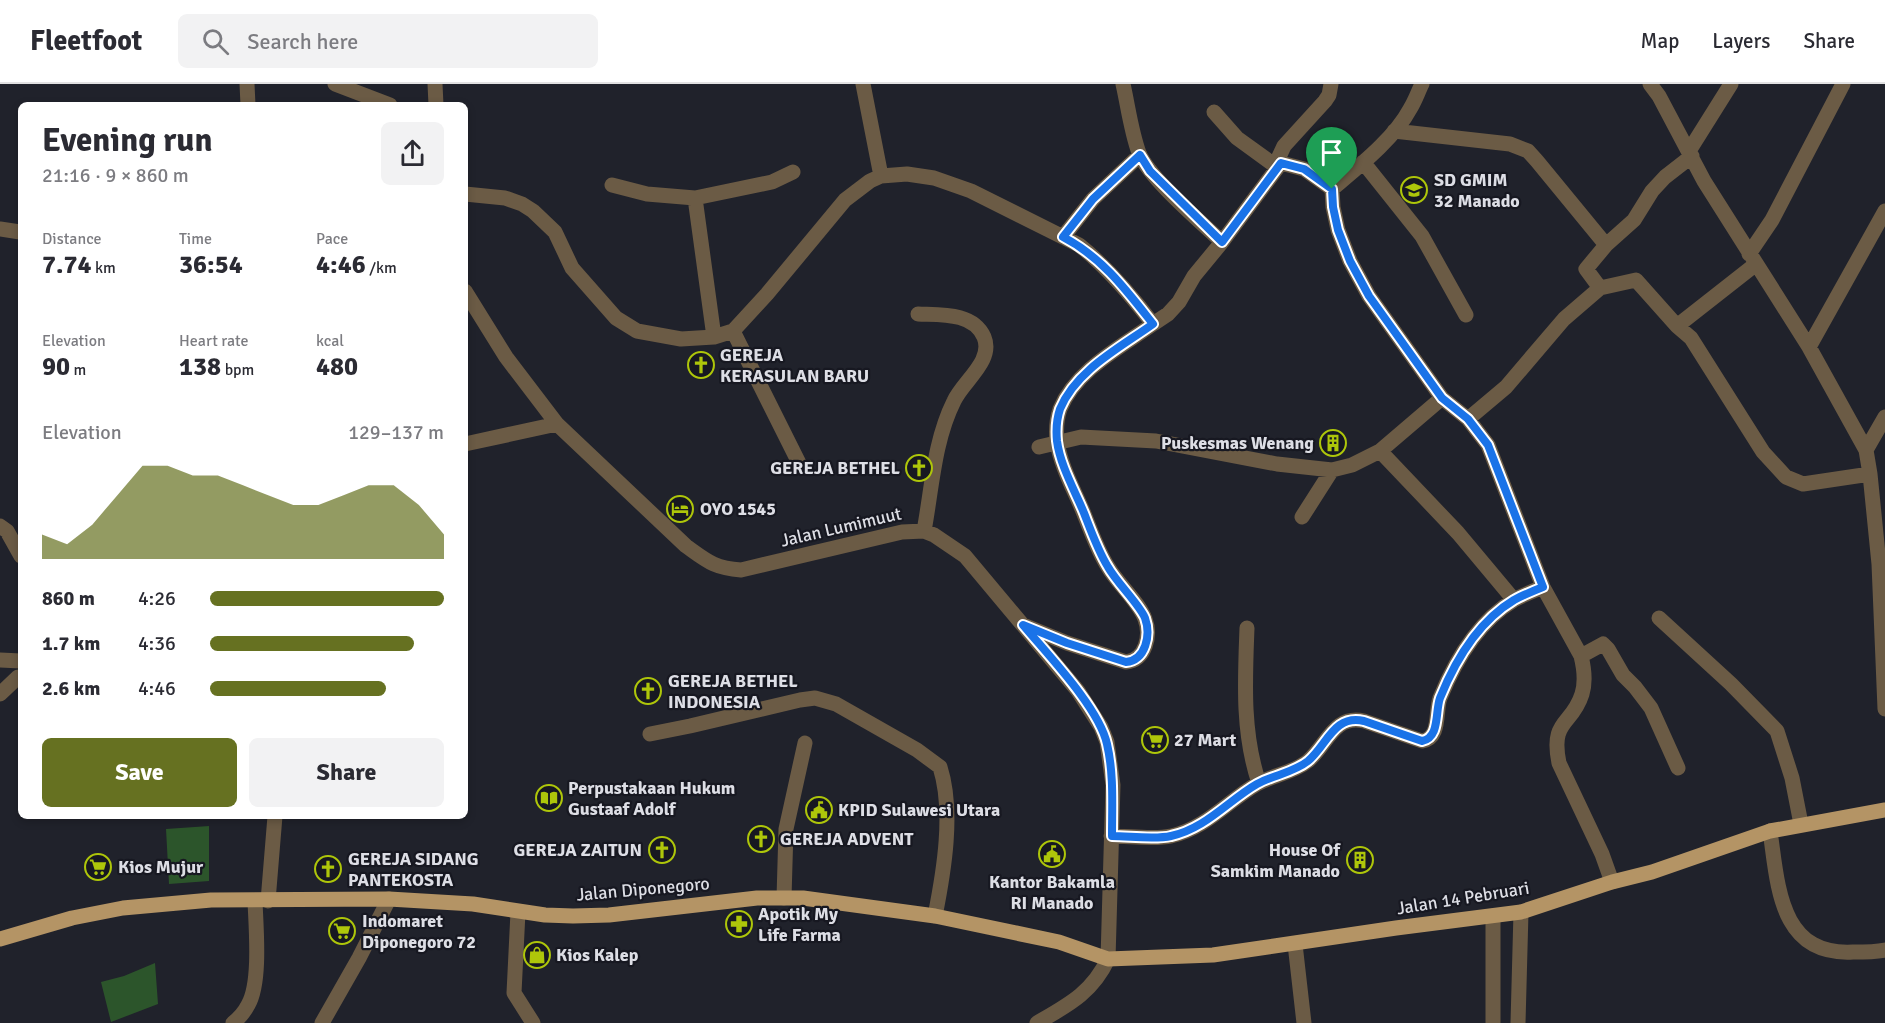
<!DOCTYPE html>
<html lang="en">
<head>
<meta charset="utf-8">
<style>
	body { margin:0; font-family:Signika,sans-serif; background:#f2f2f3; color:#2b2b33; height:100vh; display:flex; flex-direction:column; font-size:22px; white-space:nowrap }
	* { box-sizing:border-box; margin:0 }
	p { font-size:20px; color:#7c7c81 }
	.icon { flex:none; width:33px; height:33px; fill:none; stroke:currentColor; stroke-width:2; stroke-linecap:round; stroke-linejoin:round }
	.map { position:relative; flex:1; overflow:hidden }
	.sheet { position:absolute; left:18px; top:18px; width:450px; height:717px; display:flex; flex-direction:column; background:#fff; border-radius:9px; box-shadow:0 3px 9px #0003 }
	.sheet>* { flex:none }
	.pin { position:absolute; display:grid; place-items:center; width:51px; height:51px; color:#fff; margin:-62px -26px; border-radius:50% 50% 50% 0; rotate:-45deg; box-shadow:0 0 6px #0007 }
	.pin .icon { rotate:45deg }
	.round { display:grid; place-items:center; flex:none; width:63px; height:63px; border-radius:9px; background:#f2f2f3 }
	.headline { display:flex; align-items:center; justify-content:space-between; height:102px; padding:0 24px }
	h1 { font-size:33px; font-weight:800; line-height:45px }
	.metrics { display:grid; grid-template-columns:repeat(3,1fr); gap:9px; height:102px; padding:6px 24px }
	.metrics div { display:grid; align-content:center }
	.metrics b { font-size:26px; font-weight:800 }
	.metrics small { font-size:16px; font-weight:400 }
	.metrics p { font-size:16px }
	.chart { height:168px; padding:12px 24px }
	.chart p { display:flex; justify-content:space-between }
	.chart svg { width:100%; height:108px; margin-top:6px; fill:#667121; opacity:.7 }
	.primary-button { display:flex; gap:12px; margin-top:auto; padding:12px 24px }
	.primary-button a { flex:1; height:69px; border-radius:9px; background:#667121; color:#fff; font-size:24px; font-weight:800; line-height:69px; text-align:center }
	.primary-button a+a { background:#f2f2f3; color:#2b2b33 }
	ul { padding:0 24px; list-style:none; font-size:20px }
	li { display:grid; grid-template-columns:96px 72px 1fr; align-items:center; height:45px }
	li i { height:15px; border-radius:8px; background:#667121 }
	header { display:flex; align-items:center; gap:36px; box-sizing:border-box; height:84px; padding:0 30px; background:#fff; border-bottom:2px solid #e1e1e2 }
	header strong { font-size:28px }
	nav { display:flex; gap:33px; margin-inline-start:auto; font-size:21px }
	.search { width:420px; height:54px; background:#f2f2f3; display:flex; align-items:center; gap:15px; box-sizing:border-box; padding:0 21px; border-radius:9px; color:#7c7c81; font-size:22px }
	.map>svg:first-child { display:block }
</style>
</head>
<body>
<header>
<strong>Fleetfoot</strong>
<div class="search"><svg class="icon" aria-label="search" viewBox="0 0 24 24"><circle cx="10" cy="10" r="6"/><path d="M15 15l6 6"/></svg>Search here</div>
<nav><a>Map</a><a>Layers</a><a>Share</a></nav>
</header>
<div class="map">
<svg width="1885" height="939" viewBox="0 0 1885 939">
	<rect width="100%" height="100%" fill="#20222b"/>
	<path fill="#2c552b" d="M 209,742 L 209,797 L 169,800 L 166,745 Z
		M 155,879 L 158,920 L 111,938 L 101,898 L 124,892 Z"/>
	<g fill="none" stroke-linecap="round" stroke-linejoin="round">
		<path stroke="#6b5b45" stroke-width="15" d="M 247,0 L 248,21
			M 335,0 L 390,21
			M 435,0 L 436,21
			M 863,0 L 881,92
			M 1123,0 C 1128,22 1131,47 1139,69 C 1150,95 1200,137 1222,158
			M 1650,0 L 1659,12 L 1704,97 L 1809,263 L 1866,366 L 1870,390 L 1879,480 L 1885,625
			M 1214,28 L 1237,54 L 1277,83
			M 1394,47 L 1510,60 L 1528,67 L 1537,77 L 1606,161
			M 1689,67 L 1731,0
			M 1363,78 L 1422,152 L 1466,231
			M 1281,79 L 1278,75 L 1284,62 L 1325,17 L 1329,11 L 1331,0
			M 612,101 L 647,110 L 695,114 L 772,98 L 793,88
			M 1332,105 C 1358,83 1394,55 1410,25 C 1415,17 1418,8 1422,0
			M 465,110 L 505,114 L 522,120 L 533,127 L 555,148 L 572,184 L 616,234 L 637,247 L 681,255 L 714,253 L 733,247 L 767,210 L 845,116 L 870,97 L 881,92 L 907,90 L 934,94 L 971,107 L 1079,161 C 1108,184 1131,211 1153,240 C 1121,263 1076,286 1060,325 C 1057,334 1056,347 1057,357 C 1060,380 1073,404 1082,425 C 1090,444 1097,466 1108,483 C 1117,499 1139,518 1145,535 C 1151,551 1146,576 1126,578 L 1067,559 L 1023,541
			M 695,114 L 714,253
			M 0,145 L 20,148
			M 1063,153 L 1093,115 L 1140,71
			M 1749,170 L 1772,136 L 1843,0
			M 1600,204 L 1636,196 L 1677,242 L 1691,254 L 1763,368 L 1786,393 L 1803,400 L 1870,390
			M 465,207 L 506,273 L 557,340 L 686,462 C 707,477 714,484 741,486 L 902,448 L 924,447 L 934,451 L 965,472 L 1078,607 L 1101,643 L 1107,658 L 1113,701 L 1108,875 C 1092,909 1068,921 1037,939
			M 918,230 C 940,231 973,228 984,253 C 994,277 963,297 954,317 C 934,357 932,404 924,447
			M 1153,240 L 1168,230 L 1179,218 L 1194,192 L 1222,158 L 1281,79 L 1304,85 L 1332,105 L 1333,123 L 1338,146 L 1350,177 L 1369,212 L 1442,314 L 1468,335 L 1488,361 L 1543,503 L 1581,572 L 1603,560 L 1608,565 L 1623,591 L 1635,603 L 1651,624 L 1678,684
			M 1677,242 L 1756,180
			M 733,247 L 801,383
			M 1809,263 L 1885,127
			M 1468,335 L 1506,303 L 1564,235 L 1600,204 L 1586,185 L 1606,161 L 1634,136 L 1652,107 L 1665,93 L 1692,72
			M 465,360 L 557,340
			M 1039,363 L 1081,353 L 1156,357 L 1277,380 L 1332,386 L 1352,381 L 1380,367 L 1442,314
			M 1866,366 L 1885,333
			M 1380,367 L 1458,449 L 1514,516
			M 1302,433 L 1332,386
			M 0,442 L 7,447 L 21,472
			M 1659,534 L 1731,600 L 1777,647 L 1792,694 L 1801,740
			M 1247,544 C 1245,596 1242,649 1259,699
			M 1581,572 C 1584,584 1586,597 1582,610 C 1572,642 1550,635 1559,679 L 1602,770 L 1612,798
			M 0,576 L 21,577
			M 0,610 L 18,593 L 21,593
			M 650,650 L 690,642 L 800,616 L 815,614 L 836,620 L 917,666 L 940,683 C 954,727 944,787 935,832
			M 1770,747 C 1778,801 1779,872 1853,868 C 1863,868 1875,868 1885,866
			M 1111,752 C 1129,752 1155,756 1171,752 C 1205,745 1229,716 1257,700 C 1273,691 1293,689 1308,677 C 1327,661 1334,630 1364,637 L 1422,657 C 1441,654 1435,628 1440,614 C 1455,577 1479,537 1514,516 C 1523,511 1533,507 1543,503
			M 784,814 L 786,745 L 805,659
			M 268,817 L 275,732
			M 518,828 L 514,909 L 533,939
			M 1493,832 L 1493,939
			M 1295,860 L 1304,939
			M 233,939 C 239,934 244,929 248,921 C 261,899 256,844 255,817
			M 322,939 L 359,874 L 389,815
			M 1518,939 L 1521,828"/>
		<path stroke="#b49465" stroke-width="15" d="M 0,855 L 72,834 L 123,824 L 211,816 L 389,815 L 473,820 L 545,831 L 573,832 L 609,831 L 757,814 L 803,814 L 935,832 L 1059,858 L 1108,875 L 1213,871 L 1396,844 L 1521,828 L 1612,798 L 1652,788 L 1770,747 L 1885,726"/>
	</g>
	<g fill="none" stroke-linecap="round" stroke-linejoin="round">
		<defs>
			<path id="route" d="M 1140,71 L 1150,87 L 1222,158 L 1281,79 L 1304,85 L 1332,105 L 1333,123 L 1338,146 L 1350,177 L 1369,212 L 1442,314 L 1468,335 L 1488,361 L 1543,503 C 1533,507 1523,511 1514,516 C 1479,537 1455,577 1440,614 C 1435,628 1440,654 1422,657 L 1364,637 C 1334,630 1327,661 1308,677 C 1293,689 1273,691 1257,700 C 1229,716 1205,745 1171,752 C 1155,756 1129,752 1112,752 C 1112,721 1114,690 1107,660 C 1099,624 1048,571 1023,541 L 1067,559 L 1126,578 C 1146,576 1151,551 1145,534 C 1139,520 1117,499 1108,483 C 1098,467 1091,447 1084,429 C 1075,407 1060,381 1057,357 C 1056,347 1057,334 1060,325 C 1076,286 1121,263 1153,240 C 1127,207 1102,173 1063,153 L 1093,115 Z"/>
		</defs>
		<use href="#route" stroke="#fff" stroke-width="12"/>
		<use href="#route" stroke="#1a73e8" stroke-width="8"/>
	</g>
	<defs>
		<symbol id="school-ring" viewBox="-11 -11 22 22"><circle r="9.5" fill="#171821" stroke="#aec60a" stroke-width="1.5"/><path d="M0-5L7-2L0 1L-7-2ZM-4 1L0 2.5L4 1V4Q0 6-4 4Z" fill="#aec60a"/></symbol>
		<symbol id="church-ring" viewBox="-11 -11 22 22"><circle r="9.5" fill="#171821" stroke="#aec60a" stroke-width="1.5"/><path d="M-1.2-6h2.4v3.5h3.3v2.4h-3.3V6h-2.4V-.1h-3.3v-2.4h3.3Z" fill="#aec60a"/></symbol>
		<symbol id="building-ring" viewBox="-11 -11 22 22"><circle r="9.5" fill="#171821" stroke="#aec60a" stroke-width="1.5"/><path d="M-4-6H4V6H1V3H-1V6H-4ZM-2.5-4.3h1.7v1.8h-1.7ZM.8-4.3h1.7v1.8H.8ZM-2.5-1h1.7V.8h-1.7ZM.8-1h1.7V.8H.8Z" fill="#aec60a"/></symbol>
		<symbol id="hotel-ring" viewBox="-11 -11 22 22"><circle r="9.5" fill="#171821" stroke="#aec60a" stroke-width="1.5"/><path d="M-6-4.5h1.5V1H6V5H4.5V3h-9V5H-6ZM-4 0a1.8 1.8 0 1 1 3.6 0ZM.5 0V-2.5h3Q6-2.5 6 0Z" fill="#aec60a"/></symbol>
		<symbol id="supermarket-ring" viewBox="-11 -11 22 22"><circle r="9.5" fill="#171821" stroke="#aec60a" stroke-width="1.5"/><path d="M-6-5.5h2.5l.6 2H6L4.5 2H-2.5L-4.4-4H-6ZM-1.5 3.2a1.3 1.3 0 1 0 .1 0ZM3 3.2a1.3 1.3 0 1 0 .1 0Z" fill="#aec60a"/></symbol>
		<symbol id="library-ring" viewBox="-11 -11 22 22"><circle r="9.5" fill="#171821" stroke="#aec60a" stroke-width="1.5"/><path d="M-6-4Q-3-5.5-.7-3.5V5Q-3 3-6 4ZM6-4Q3-5.5 .7-3.5V5Q3 3 6 4Z" fill="#aec60a"/></symbol>
		<symbol id="civic-ring" viewBox="-11 -11 22 22"><circle r="9.5" fill="#171821" stroke="#aec60a" stroke-width="1.5"/><path d="M-.6-6.5H3V-4.5H.6V-3L4-1V1h2V6H-6V1h2V-1L-.6-3ZM-1.2 2.5V6h2.4V2.5Z" fill="#aec60a"/></symbol>
		<symbol id="pharmacy-ring" viewBox="-11 -11 22 22"><circle r="9.5" fill="#171821" stroke="#aec60a" stroke-width="1.5"/><path d="M-2-6h4v4h4v4h-4v4h-4v-4h-4v-4h4Z" fill="#aec60a"/></symbol>
		<symbol id="shop-ring" viewBox="-11 -11 22 22"><circle r="9.5" fill="#171821" stroke="#aec60a" stroke-width="1.5"/><path d="M-5-2.5h2.3a2.7 3.5 0 0 1 5.4 0H5L5.5 6h-11ZM-1.5-2.5h3a1.5 2.3 0 0 0-3 0Z" fill="#aec60a"/></symbol>
	</defs>
	<g fill-rule="evenodd">
		<use href="#school-ring" x="1399" y="91" width="30" height="30"/>
		<use href="#church-ring" x="686" y="266" width="30" height="30"/>
		<use href="#building-ring" x="1318" y="344" width="30" height="30"/>
		<use href="#church-ring" x="904" y="369" width="30" height="30"/>
		<use href="#hotel-ring" x="665" y="410" width="30" height="30"/>
		<use href="#church-ring" x="633" y="592" width="30" height="30"/>
		<use href="#supermarket-ring" x="1140" y="641" width="30" height="30"/>
		<use href="#library-ring" x="534" y="699" width="30" height="30"/>
		<use href="#civic-ring" x="804" y="711" width="30" height="30"/>
		<use href="#church-ring" x="746" y="740" width="30" height="30"/>
		<use href="#church-ring" x="647" y="751" width="30" height="30"/>
		<use href="#civic-ring" x="1037" y="755" width="30" height="30"/>
		<use href="#building-ring" x="1345" y="761" width="30" height="30"/>
		<use href="#supermarket-ring" x="83" y="768" width="30" height="30"/>
		<use href="#church-ring" x="313" y="770" width="30" height="30"/>
		<use href="#pharmacy-ring" x="724" y="825" width="30" height="30"/>
		<use href="#supermarket-ring" x="327" y="832" width="30" height="30"/>
		<use href="#shop-ring" x="522" y="856" width="30" height="30"/>
	</g>
	<g text-anchor="middle" dominant-baseline="central" stroke-width="4.5" stroke-linejoin="round" paint-order="stroke">
		<g font-size="18" font-weight="bold" fill="#dddee5" stroke="#171821" text-anchor="start">
			<text x="1434" y="96">SD GMIM<tspan x="1434" dy="21">32 Manado</tspan></text>
			<text x="720" y="271">GEREJA<tspan x="720" dy="21">KERASULAN BARU</tspan></text>
			<text x="1314" y="359" text-anchor="end">Puskesmas Wenang</text>
			<text x="900" y="384" text-anchor="end">GEREJA BETHEL</text>
			<text x="700" y="425">OYO 1545</text>
			<text x="668" y="597">GEREJA BETHEL<tspan x="668" dy="21">INDONESIA</tspan></text>
			<text x="1174" y="656">27 Mart</text>
			<text x="568" y="704">Perpustakaan Hukum<tspan x="568" dy="21">Gustaaf Adolf</tspan></text>
			<text x="838" y="726">KPID Sulawesi Utara</text>
			<text x="780" y="755">GEREJA ADVENT</text>
			<text x="642" y="766" text-anchor="end">GEREJA ZAITUN</text>
			<text x="1340" y="766" text-anchor="end">House Of<tspan x="1340" dy="21">Samkim Manado</tspan></text>
			<text x="348" y="775">GEREJA SIDANG<tspan x="348" dy="21">PANTEKOSTA</tspan></text>
			<text x="118" y="783">Kios Mujur</text>
			<text x="1052" y="798" text-anchor="middle">Kantor Bakamla<tspan x="1052" dy="21">RI Manado</tspan></text>
			<text x="758" y="830">Apotik My<tspan x="758" dy="21">Life Farma</tspan></text>
			<text x="362" y="837">Indomaret<tspan x="362" dy="21">Diponegoro 72</tspan></text>
			<text x="556" y="871">Kios Kalep</text>
		</g>
		<g font-size="18" fill="#dddee5" stroke="#171821">
			<text transform="translate(841 443) rotate(-13)">Jalan Lumimuut</text>
			<text transform="translate(643 805) rotate(-5)">Jalan Diponegoro</text>
			<text transform="translate(1463 814) rotate(-9)">Jalan 14 Pebruari</text>
		</g>
	</g>
</svg>
<div class="pin" style="left:1332px;top:105px;background:#1e9e55"><svg class="icon" aria-label="arrive" viewBox="0 0 24 24"><path d="M6 21V4h12l-3 4 3 4H6"/></svg></div>
<section class="sheet">
<div class="headline"><div><h1>Evening run</h1><p>21:16 · 9 × 860 m</p></div><a class="round"><svg class="icon" aria-label="share" viewBox="0 0 24 24"><path d="M12 15V3M7 8l5-5 5 5M5 13v7h14v-7"/></svg></a></div>
<div class="metrics">
<div><p>Distance</p><b>7.74<small> km</small></b></div>
<div><p>Time</p><b>36:54</b></div>
<div><p>Pace</p><b>4:46<small> /km</small></b></div>
</div>
<div class="metrics">
<div><p>Elevation</p><b>90<small> m</small></b></div>
<div><p>Heart rate</p><b>138<small> bpm</small></b></div>
<div><p>kcal</p><b>480</b></div>
</div>
<div class="chart"><p><span>Elevation</span>129–137 m</p>
<svg viewBox="0 0 160 44" preserveAspectRatio="none"><path d="M0 44V34L10 38L20 30L30 18L40 6L50 6L60 10L70 10L80 14L90 18L100 22L110 22L120 18L130 14L140 14L150 22L160 34V44z"/></svg>
</div>
<ul>
<li><b>860 m</b>4:26<i style="width:100%"></i></li>
<li><b>1.7 km</b>4:36<i style="width:87%"></i></li>
<li><b>2.6 km</b>4:46<i style="width:75%"></i></li>
</ul>
<div class="primary-button"><a>Save</a><a>Share</a></div>
</section>
</div>
</body>
</html>
